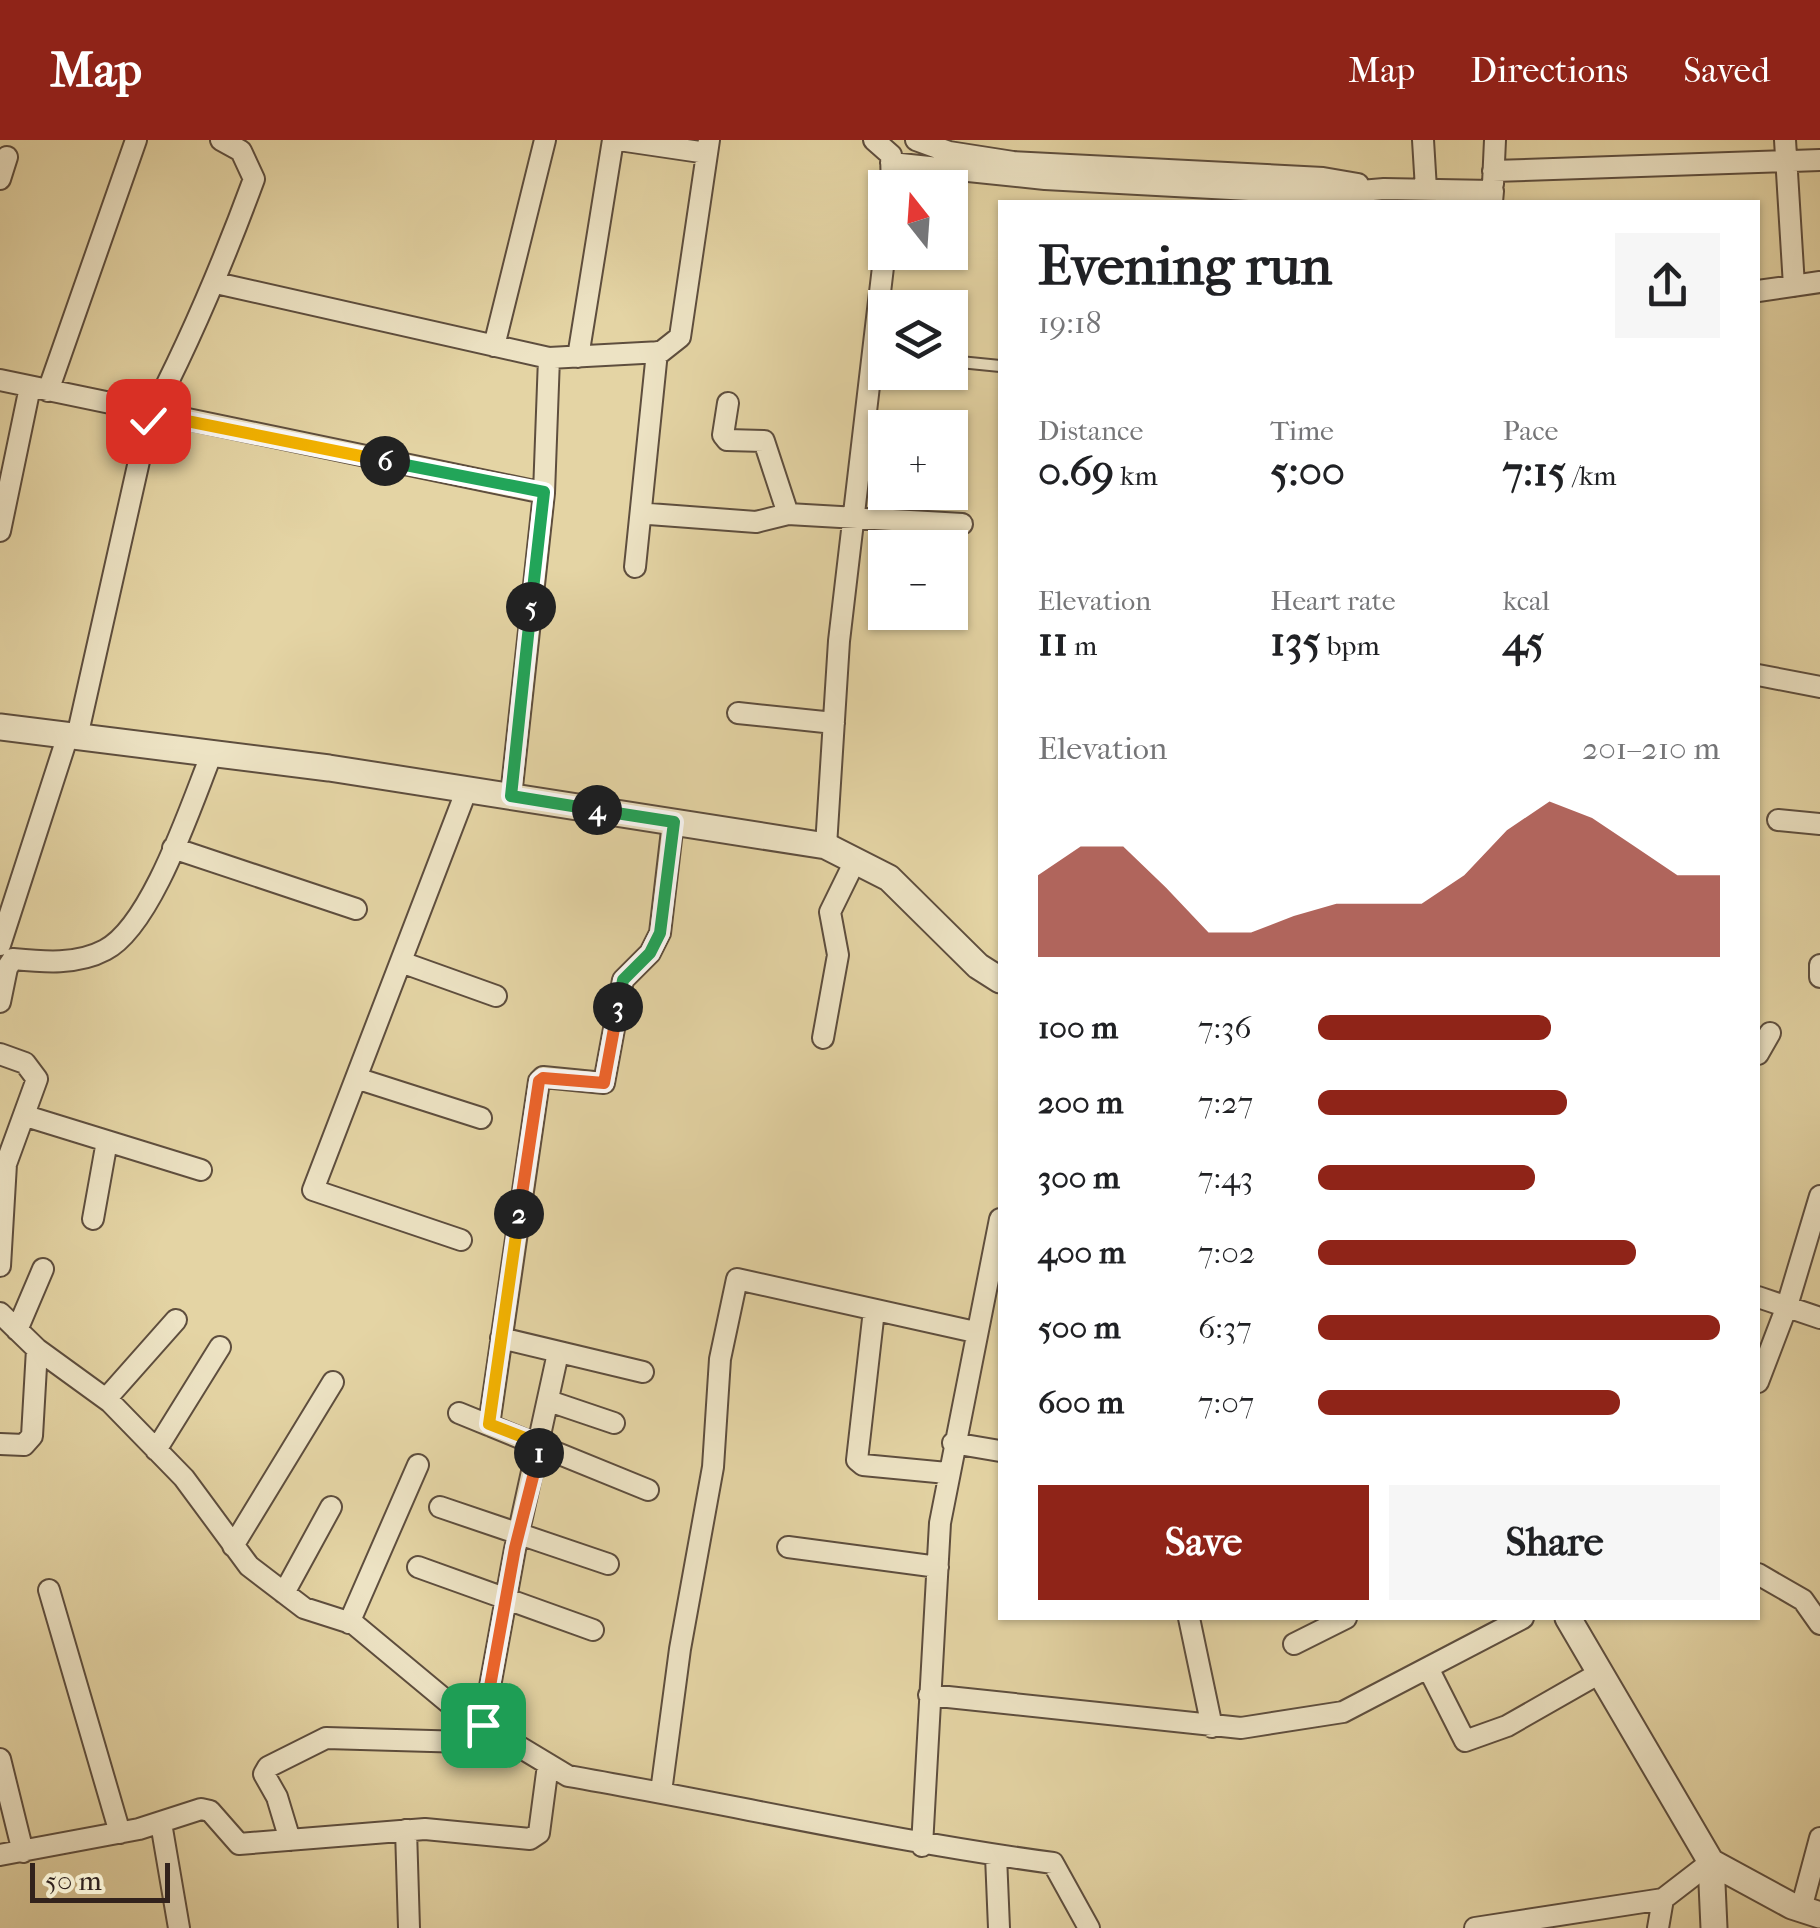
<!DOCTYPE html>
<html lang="en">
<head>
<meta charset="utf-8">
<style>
	body { margin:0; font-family:"IM FELL French Canon",serif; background:#f6f6f6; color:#202124; height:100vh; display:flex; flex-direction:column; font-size:38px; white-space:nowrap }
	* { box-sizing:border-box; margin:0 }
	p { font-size:32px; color:#757577 }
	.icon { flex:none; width:55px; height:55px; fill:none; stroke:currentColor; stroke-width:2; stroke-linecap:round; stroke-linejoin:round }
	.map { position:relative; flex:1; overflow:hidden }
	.drawer { position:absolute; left:998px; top:60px; width:762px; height:1420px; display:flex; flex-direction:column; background:#fff; border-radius:0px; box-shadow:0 2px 8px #0004 }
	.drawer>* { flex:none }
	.needle { width:65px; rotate:343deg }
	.controls { position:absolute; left:868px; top:30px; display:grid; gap:20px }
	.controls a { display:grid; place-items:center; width:100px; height:100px; border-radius:0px; background:#fff; box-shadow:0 2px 8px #0004; font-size:50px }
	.scale { position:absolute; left:30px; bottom:25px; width:140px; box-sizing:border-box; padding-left:10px; border:5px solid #32221c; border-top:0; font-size:28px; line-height:35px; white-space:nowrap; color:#32221c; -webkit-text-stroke:8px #ede3c4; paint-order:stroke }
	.pin { position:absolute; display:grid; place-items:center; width:85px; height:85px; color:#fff; margin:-42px; border-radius:20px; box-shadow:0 5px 15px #0006 }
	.km { position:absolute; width:50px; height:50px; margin:-25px; border-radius:50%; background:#222; color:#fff; font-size:28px; line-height:50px; text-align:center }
	.round { display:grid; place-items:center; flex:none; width:105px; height:105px; border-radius:0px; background:#f6f6f6 }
	.headline { display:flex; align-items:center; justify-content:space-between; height:170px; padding:0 40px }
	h1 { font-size:55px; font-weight:700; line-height:75px }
	.metrics { display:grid; grid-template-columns:repeat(3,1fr); gap:15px; height:170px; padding:10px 40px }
	.metrics div { display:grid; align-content:center }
	.metrics b { font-size:42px; font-weight:700 }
	.metrics small { font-size:28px; font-weight:400 }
	.metrics p { font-size:28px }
	.chart { height:280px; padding:20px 40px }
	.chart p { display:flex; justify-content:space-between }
	.chart svg { width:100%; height:180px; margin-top:10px; fill:#8f2418; opacity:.7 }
	.action { display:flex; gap:20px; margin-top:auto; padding:20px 40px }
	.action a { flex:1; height:115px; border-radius:0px; background:#8f2418; color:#fff; font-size:40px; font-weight:700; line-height:115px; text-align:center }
	.action a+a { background:#f6f6f6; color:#202124 }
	ul { padding:0 40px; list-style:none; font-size:32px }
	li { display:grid; grid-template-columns:160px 120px 1fr; align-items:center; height:75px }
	li i { height:25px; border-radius:12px; background:#8f2418 }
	header { display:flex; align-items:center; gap:60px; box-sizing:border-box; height:140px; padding:0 50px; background:#8f2418; color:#fff }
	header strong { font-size:48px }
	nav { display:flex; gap:55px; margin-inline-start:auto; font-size:35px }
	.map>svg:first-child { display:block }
</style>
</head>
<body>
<header>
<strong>Map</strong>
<nav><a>Map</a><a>Directions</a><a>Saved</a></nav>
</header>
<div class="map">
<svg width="1820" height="1788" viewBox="0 0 1820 1788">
	<rect width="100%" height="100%" fill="#e4d4a4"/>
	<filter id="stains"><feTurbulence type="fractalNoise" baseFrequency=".002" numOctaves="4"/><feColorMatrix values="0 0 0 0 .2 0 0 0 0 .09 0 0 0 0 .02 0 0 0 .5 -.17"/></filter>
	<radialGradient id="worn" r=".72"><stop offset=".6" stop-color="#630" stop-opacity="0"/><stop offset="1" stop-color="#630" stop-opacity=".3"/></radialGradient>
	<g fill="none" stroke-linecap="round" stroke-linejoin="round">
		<defs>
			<path id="service" d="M 950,221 L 1000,226"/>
			<path id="minor" d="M 619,0 L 707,13
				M 874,0 L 891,15 L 892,48
				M 916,0 L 949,12 L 1013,22 L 1323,38 L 1358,44
				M 1423,0 L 1426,49
				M 1785,0 L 1794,146
				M 891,23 L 1045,39 L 1326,54 L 1384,49 L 1493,51 L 1492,62
				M 1493,31 L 1820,20
				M 0,39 L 7,17
				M 1493,44 L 1495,0
				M 216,143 L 549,218 L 661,212 L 680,197 L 709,0
				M 1758,151 L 1820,142
				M 494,206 L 545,0
				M 578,217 L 613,0
				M 0,240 L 544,353
				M 48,251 L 136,0
				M 728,263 L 723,295 L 727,300 L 764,301 L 788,374
				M 649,374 L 756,382 L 788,374 L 962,384
				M 0,391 L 30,247
				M 635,427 L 657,212
				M 1758,535 L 1820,547
				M 738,573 L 834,583
				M 77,597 L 148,281 C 190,202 223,123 254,39 L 241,11 L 221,0
				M 511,656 L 544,353 L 549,218
				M 1778,680 L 1820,684
				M 826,706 L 839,501 L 885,110
				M 173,708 L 356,769
				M 0,805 L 68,595
				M 401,822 L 496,856
				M 1820,825 L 1820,837
				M 0,862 L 7,828 L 13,819 C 44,822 77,825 105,810 C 152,786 192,662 212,613
				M 823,898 L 838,815 L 830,772 L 855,721
				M 0,914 L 25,923 L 37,939 L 6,1024 L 0,1126
				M 1758,914 L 1770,893
				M 356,938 L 481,978
				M 26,976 L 201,1030
				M 93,1079 L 107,1001
				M 461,1100 L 313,1050 L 467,649
				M 1758,1157 L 1820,1178
				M 874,1170 L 857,1320 L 863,1325 L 947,1333
				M 0,1173 L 37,1209 L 110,1262 L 184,1338 L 249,1426 L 304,1468 L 354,1484 L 455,1568 L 568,1636 C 730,1664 890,1701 1053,1723 L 1089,1788
				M 17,1190 L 43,1129
				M 501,1198 L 643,1232
				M 1758,1242 L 1787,1166 L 1820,1056
				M 106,1259 L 176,1180
				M 549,1261 L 614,1283
				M 459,1273 L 648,1350
				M 489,1285 L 539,941 L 543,937 L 604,943 L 623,840 L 650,813 L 660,793 L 673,682
				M 953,1303 L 1000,1311
				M 0,1304 L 24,1305 L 32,1296 L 37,1209
				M 156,1310 L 220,1207
				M 440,1367 L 608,1424
				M 233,1406 L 333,1242
				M 788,1407 L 938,1427
				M 418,1427 L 593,1490
				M 1758,1434 L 1803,1460 L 1820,1484
				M 49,1450 L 120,1693
				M 284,1453 L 331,1367
				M 1189,1478 L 1212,1587
				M 349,1483 L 418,1325
				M 1294,1504 L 1346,1478
				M 1428,1528 L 1465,1601 L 1507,1586 L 1598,1534
				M 929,1555 L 1241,1588 L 1343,1572 L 1523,1478
				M 483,1585 L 515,1409 L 558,1213
				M 0,1619 L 23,1712
				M 661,1652 L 680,1509 L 713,1327 L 720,1219 L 737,1139 L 975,1192
				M 161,1683 L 179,1788
				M 406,1690 L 409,1788
				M 290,1700 L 277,1657 L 264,1634 L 268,1627 L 326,1598 L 466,1602 L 476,1581
				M 922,1706 L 940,1383 L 1000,1079
				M 0,1715 L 139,1689 L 201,1669 L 210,1671 L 239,1704 L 425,1689 L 530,1699 L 539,1693 L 548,1625
				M 996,1716 L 999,1788
				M 1801,1769 L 1820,1698
				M 1475,1788 L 1663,1759 L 1711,1722
				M 1658,1788 L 1663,1759"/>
			<path id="tertiary" d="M 0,587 L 329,628 L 826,706 L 889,738 L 978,826 L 1000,840
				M 1568,1478 L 1711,1722 L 1792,1766 L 1820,1775
				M 1711,1722 L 1714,1788"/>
		</defs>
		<use href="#service" stroke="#5e4e3e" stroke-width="14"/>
		<use href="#minor" stroke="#5e4e3e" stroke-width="24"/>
		<use href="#tertiary" stroke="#5e4e3e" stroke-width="29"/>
		<use href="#service" stroke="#ede3c4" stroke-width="10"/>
		<use href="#minor" stroke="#ede3c4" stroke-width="20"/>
		<use href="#tertiary" stroke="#ede3c4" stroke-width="25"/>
	</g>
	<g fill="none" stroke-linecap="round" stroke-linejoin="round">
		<defs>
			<path id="split-1" d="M 483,1585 L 515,1408 L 539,1313"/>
			<path id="split-2" d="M 519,1074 L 489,1284 L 541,1304 L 539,1313"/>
			<path id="split-3" d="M 519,1074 L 539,941 L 543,938 L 604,943 L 618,867"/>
			<path id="split-4" d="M 597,670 L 674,682 L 660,793 L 650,813 L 623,840 L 618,867"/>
			<path id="split-5" d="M 531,467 L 511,656 L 597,670"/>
			<path id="split-6" d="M 385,321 L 544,352 L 531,467"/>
			<path id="split-7" d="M 148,281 L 152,274 L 385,321"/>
		</defs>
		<use href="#split-1" stroke="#fff" stroke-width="20"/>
		<use href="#split-2" stroke="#fff" stroke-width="20"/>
		<use href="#split-3" stroke="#fff" stroke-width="20"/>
		<use href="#split-4" stroke="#fff" stroke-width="20"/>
		<use href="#split-5" stroke="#fff" stroke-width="20"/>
		<use href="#split-6" stroke="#fff" stroke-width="20"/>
		<use href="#split-7" stroke="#fff" stroke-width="20"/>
		<use href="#split-1" stroke="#f0652b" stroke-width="12"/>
		<use href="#split-2" stroke="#f5b400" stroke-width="12"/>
		<use href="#split-3" stroke="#f0652b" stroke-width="12"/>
		<use href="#split-4" stroke="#22a559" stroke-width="12"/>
		<use href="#split-5" stroke="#22a559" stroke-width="12"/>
		<use href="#split-6" stroke="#22a559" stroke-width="12"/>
		<use href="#split-7" stroke="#f5b400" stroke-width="12"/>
	</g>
	<rect width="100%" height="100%" filter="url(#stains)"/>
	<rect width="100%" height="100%" fill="url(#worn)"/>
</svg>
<div class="controls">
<a><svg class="needle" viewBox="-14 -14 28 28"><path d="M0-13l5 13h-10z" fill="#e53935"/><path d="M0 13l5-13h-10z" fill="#757577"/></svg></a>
<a><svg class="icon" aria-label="layers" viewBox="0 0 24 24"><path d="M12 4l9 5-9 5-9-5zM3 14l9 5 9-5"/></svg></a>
<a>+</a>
<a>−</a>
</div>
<div class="scale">50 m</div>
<div class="pin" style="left:483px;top:1585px;background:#1e9e55"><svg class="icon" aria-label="arrive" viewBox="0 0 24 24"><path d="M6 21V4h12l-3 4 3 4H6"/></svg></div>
<div class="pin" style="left:148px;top:281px;background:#d93025"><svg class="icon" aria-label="check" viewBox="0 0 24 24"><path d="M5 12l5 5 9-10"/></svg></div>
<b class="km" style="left:539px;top:1313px">1</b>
<b class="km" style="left:519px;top:1074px">2</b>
<b class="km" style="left:618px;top:867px">3</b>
<b class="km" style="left:597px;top:670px">4</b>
<b class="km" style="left:531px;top:467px">5</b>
<b class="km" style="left:385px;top:321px">6</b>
<section class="drawer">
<div class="headline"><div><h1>Evening run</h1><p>19:18</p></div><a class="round"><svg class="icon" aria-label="share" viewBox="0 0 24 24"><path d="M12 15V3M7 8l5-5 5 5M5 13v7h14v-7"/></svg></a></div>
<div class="metrics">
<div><p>Distance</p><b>0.69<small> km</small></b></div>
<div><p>Time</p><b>5:00</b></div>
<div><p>Pace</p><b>7:15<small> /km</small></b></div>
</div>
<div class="metrics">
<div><p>Elevation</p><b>11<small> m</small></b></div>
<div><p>Heart rate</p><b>135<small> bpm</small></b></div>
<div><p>kcal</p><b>45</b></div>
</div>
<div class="chart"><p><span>Elevation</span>201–210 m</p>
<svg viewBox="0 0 160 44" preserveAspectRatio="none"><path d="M0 44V24L10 17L20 17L30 27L40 38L50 38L60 34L70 31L80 31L90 31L100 24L110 13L120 6L130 10L140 17L150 24L160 24V44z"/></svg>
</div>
<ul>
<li><b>100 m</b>7:36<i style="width:58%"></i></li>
<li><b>200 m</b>7:27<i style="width:62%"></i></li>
<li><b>300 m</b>7:43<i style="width:54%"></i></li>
<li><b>400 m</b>7:02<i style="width:79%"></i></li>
<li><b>500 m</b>6:37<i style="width:100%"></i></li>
<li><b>600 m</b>7:07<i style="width:75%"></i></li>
</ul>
<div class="action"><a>Save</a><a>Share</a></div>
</section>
</div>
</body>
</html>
